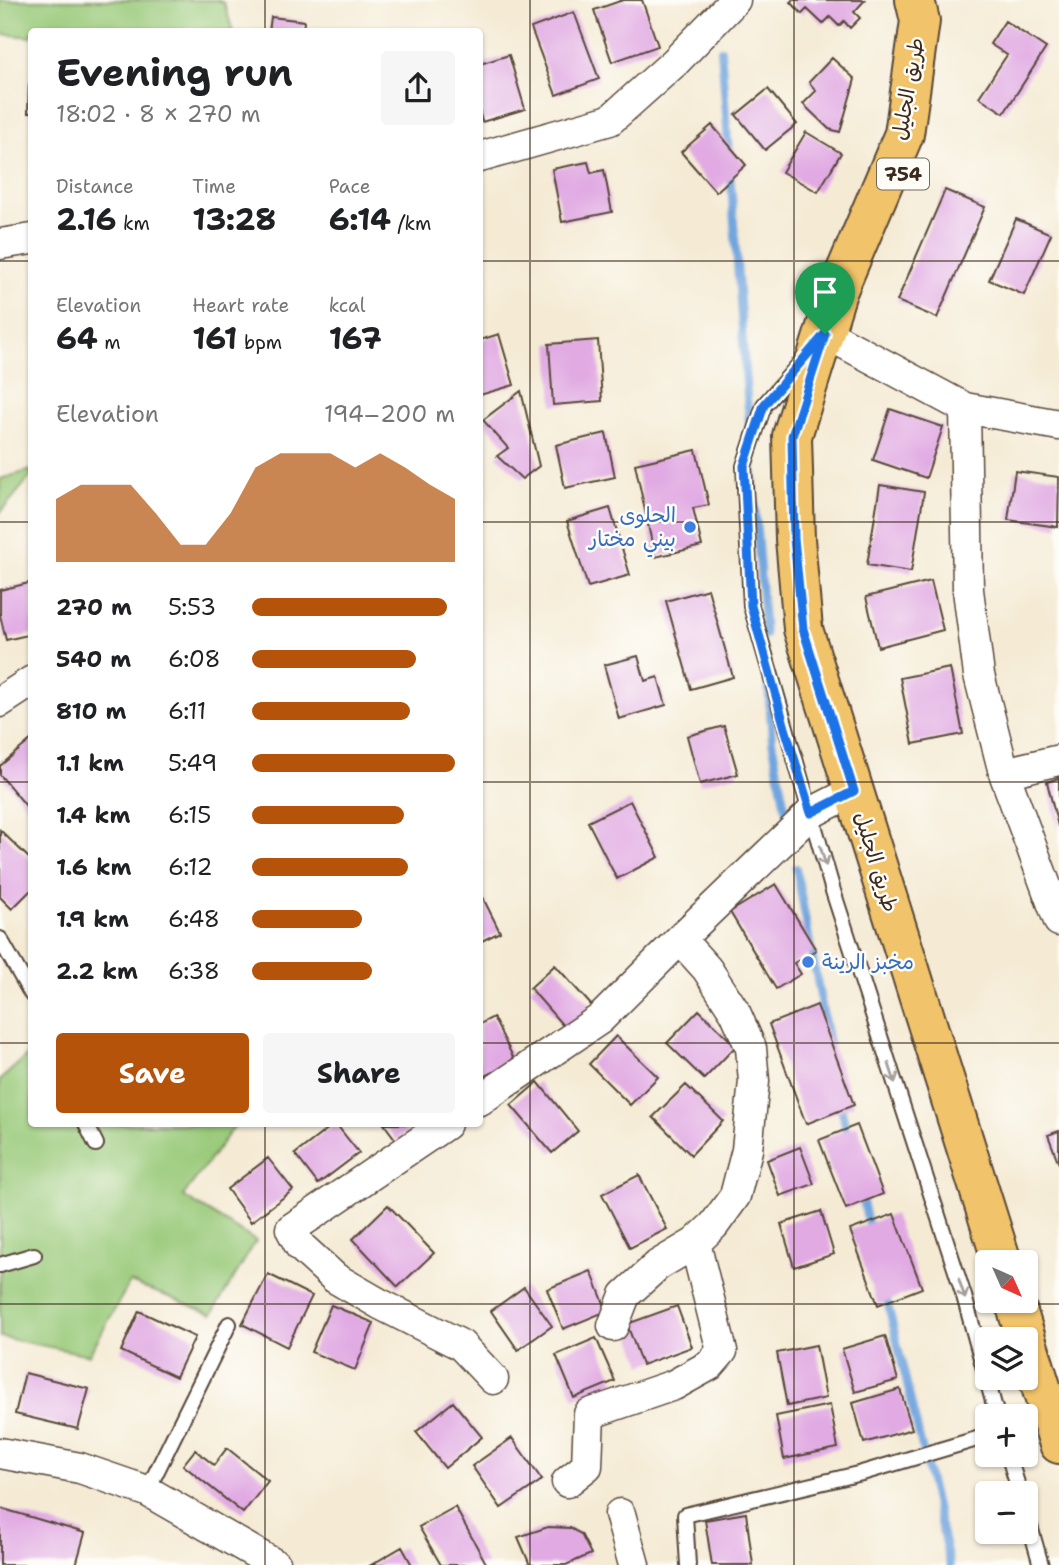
<!DOCTYPE html>
<html lang="en">
<head>
<meta charset="utf-8">
<style>
	body { margin:0; font-family:"Shantell Sans","Playpen Sans Arabic",sans-serif; background:#f6f6f6; color:#202124; height:100vh; display:flex; flex-direction:column; font-size:26px; white-space:nowrap }
	* { box-sizing:border-box; margin:0 }
	p { font-size:23px; color:#757577 }
	.icon { flex:none; width:38px; height:38px; fill:none; stroke:currentColor; stroke-width:2; stroke-linecap:round; stroke-linejoin:round }
	.map { position:relative; flex:1; overflow:hidden }
	.sheet { position:absolute; left:28px; top:28px; width:455px; height:1099px; display:flex; flex-direction:column; background:#fff; border-radius:7px; box-shadow:0 2px 5px #0004 }
	.sheet>* { flex:none }
	.needle { width:46px; rotate:135deg }
	.fabs { position:absolute; left:975px; top:1250px; display:grid; gap:14px }
	.fabs a { display:grid; place-items:center; width:63px; height:63px; border-radius:7px; background:#fff; box-shadow:0 2px 5px #0004; font-size:35px }
	.pin { position:absolute; display:grid; place-items:center; width:60px; height:60px; color:#fff; margin:-72px -30px; border-radius:50% 50% 50% 0; rotate:-45deg; box-shadow:0 0 7px #0007 }
	.pin .icon { rotate:45deg }
	.round { display:grid; place-items:center; flex:none; width:74px; height:74px; border-radius:7px; background:#f6f6f6 }
	.summary { display:flex; align-items:center; justify-content:space-between; height:119px; padding:0 28px }
	h1 { font-size:38px; font-weight:700; line-height:52px }
	.stats { display:grid; grid-template-columns:repeat(3,1fr); gap:10px; height:119px; padding:7px 28px }
	.stats div { display:grid; align-content:center }
	.stats b { font-size:30px; font-weight:700 }
	.stats small { font-size:19px; font-weight:400 }
	.stats p { font-size:19px }
	.chart { height:196px; padding:14px 28px }
	.chart p { display:flex; justify-content:space-between }
	.chart svg { width:100%; height:126px; margin-top:7px; fill:#b45309; opacity:.7 }
	.primary-button { display:flex; gap:14px; margin-top:auto; padding:14px 28px }
	.primary-button a { flex:1; height:80px; border-radius:7px; background:#b45309; color:#fff; font-size:28px; font-weight:700; line-height:80px; text-align:center }
	.primary-button a+a { background:#f6f6f6; color:#202124 }
	ul { padding:0 28px; list-style:none; font-size:23px }
	li { display:grid; grid-template-columns:112px 84px 1fr; align-items:center; height:52px }
	li i { height:18px; border-radius:9px; background:#b45309 }
	.map>svg:first-child { display:block }
</style>
</head>
<body>
<div class="map">
<svg width="1059" height="1565" viewBox="0 0 1059 1565">
	<rect width="100%" height="100%" fill="#fdfcf7"/>
	<filter id="ink" filterUnits="userSpaceOnUse"><feTurbulence type="fractalNoise" baseFrequency=".0143" numOctaves="2"/><feDisplacementMap in="SourceGraphic" scale="14" xChannelSelector="R" yChannelSelector="G"/><feConvolveMatrix kernelMatrix="1 2 1 2 8 2 1 2 1" color-interpolation-filters="sRGB"/></filter>
	<filter id="wash" filterUnits="userSpaceOnUse"><feTurbulence type="fractalNoise" baseFrequency=".00686" numOctaves="4" result="noise"/><feDisplacementMap in="SourceGraphic" scale="28" xChannelSelector="R" yChannelSelector="G"/><feGaussianBlur stdDeviation="1.57" result="paint"/><feColorMatrix in="noise" values="0 0 0 0 0 0 0 0 0 0 0 0 0 0 0 0 0 1.4 0 .05"/><feComposite in="paint" operator="in"/></filter>
	<g filter="url(#wash)">
		<rect width="100%" height="100%" fill="#f5ebd5"/>
		<path fill="#98c978" stroke="#6a7a4b" stroke-width="2" d="M 0,0 L 217,0 L 224,3 L 233,31 L 32,32 L 31,37 L 0,34 Z
			M 31,470 L 31,476 L 0,513 L 0,479 Z
			M 31,1052 L 32,1124 L 236,1124 L 183,1196 L 256,1241 L 212,1314 L 130,1282 L 89,1355 L 0,1337 L 0,1080 Z"/>
		<g fill="none" stroke-linecap="round" stroke-linejoin="round">
			<path stroke="#71a5de" stroke-width="8" d="M 721,50 L 729,154
				M 730,170 L 750,436
				M 751,453 L 765,635
				M 768,683 L 772,741 L 788,822
				M 796,868 L 829,1044
				M 840,1101 L 848,1140
				M 861,1193 L 870,1232
				M 885,1292 L 950,1565"/>
		</g>
		<g id="blocks">
			<path fill="#e1aae3" d="M 623,0 L 642,0 L 658,46 L 612,62 L 594,10 Z
				M 792,0 L 865,0 L 854,12 L 860,18 L 850,28 L 844,21 L 839,26 L 830,17 L 823,24 L 807,9 L 802,14 L 791,2 Z
				M 574,12 L 599,79 L 556,95 L 531,28 Z
				M 271,17 L 304,21 L 303,32 L 269,32 Z
				M 1005,21 L 1046,48 L 1004,113 L 979,97 L 1007,55 L 990,44 Z
				M 509,55 L 525,109 L 482,122 L 480,114 L 480,64 Z
				M 832,58 L 855,79 L 840,132 L 829,129 L 803,104 L 816,91 L 809,82 Z
				M 29,84 L 32,84 L 32,113 L 28,113 Z
				M 768,89 L 797,124 L 765,150 L 736,115 Z
				M 712,125 L 746,165 L 716,192 L 681,152 Z
				M 806,132 L 841,153 L 818,192 L 782,172 Z
				M 588,162 L 591,173 L 604,170 L 612,212 L 562,222 L 552,169 Z
				M 945,190 L 985,207 L 937,318 L 897,301 Z
				M 1016,219 L 1051,234 L 1024,295 L 989,280 Z
				M 499,334 L 514,385 L 480,395 L 480,340 Z
				M 598,340 L 602,401 L 553,405 L 549,344 Z
				M 521,391 L 539,466 L 522,479 L 497,456 L 508,448 L 483,420 Z
				M 890,409 L 943,427 L 926,478 L 873,460 Z
				M 606,433 L 615,477 L 565,488 L 556,445 Z
				M 696,450 L 709,505 L 693,508 L 702,546 L 655,557 L 635,464 Z
				M 1015,471 L 1059,477 L 1058,527 L 1008,520 Z
				M 880,485 L 924,492 L 911,572 L 867,565 Z
				M 610,508 L 630,575 L 588,587 L 567,521 Z
				M 931,581 L 943,630 L 878,647 L 866,597 Z
				M 29,583 L 32,592 L 32,634 L 6,640 L 0,615 L 0,590 Z
				M 708,589 L 733,677 L 691,689 L 666,601 Z
				M 638,656 L 645,681 L 658,677 L 666,705 L 619,719 L 604,665 Z
				M 950,668 L 963,734 L 913,744 L 900,678 Z
				M 724,726 L 738,774 L 700,784 L 687,736 Z
				M 32,739 L 32,813 L 0,775 L 0,766 Z
				M 1059,778 L 1059,826 L 1058,826 L 1047,782 Z
				M 630,801 L 659,857 L 617,879 L 588,822 Z
				M 0,830 L 32,861 L 32,889 L 12,909 L 0,897 Z
				M 776,884 L 816,950 L 794,963 L 801,974 L 776,989 L 730,912 Z
				M 480,892 L 500,932 L 480,942 Z
				M 555,965 L 592,1006 L 566,1029 L 530,988 Z
				M 817,1005 L 854,1105 L 806,1124 L 769,1024 Z
				M 699,1010 L 736,1046 L 704,1079 L 667,1043 Z
				M 493,1017 L 515,1061 L 480,1079 L 480,1024 Z
				M 616,1036 L 658,1077 L 630,1105 L 589,1064 Z
				M 538,1082 L 578,1131 L 552,1153 L 511,1105 Z
				M 686,1085 L 723,1121 L 691,1155 L 653,1117 Z
				M 334,1124 L 336,1124 L 359,1153 L 318,1184 L 295,1154 Z
				M 384,1124 L 418,1124 L 396,1140 Z
				M 857,1125 L 883,1194 L 846,1209 L 819,1140 Z
				M 1059,1131 L 1059,1164 L 1048,1135 Z
				M 800,1147 L 814,1184 L 780,1196 L 767,1160 Z
				M 268,1158 L 293,1190 L 251,1222 L 227,1189 Z
				M 639,1175 L 667,1229 L 630,1248 L 602,1194 Z
				M 388,1205 L 434,1253 L 398,1287 L 353,1239 Z
				M 821,1211 L 834,1254 L 794,1267 L 781,1224 Z
				M 894,1214 L 922,1288 L 878,1305 L 850,1230 Z
				M 591,1271 L 607,1311 L 563,1329 L 547,1289 Z
				M 268,1274 L 312,1296 L 287,1347 L 242,1324 Z
				M 524,1287 L 552,1326 L 518,1350 L 491,1311 Z
				M 331,1305 L 374,1323 L 355,1370 L 311,1352 Z
				M 677,1306 L 692,1347 L 642,1365 L 627,1324 Z
				M 139,1311 L 195,1337 L 176,1377 L 121,1351 Z
				M 885,1336 L 898,1380 L 855,1392 L 842,1349 Z
				M 596,1338 L 615,1381 L 574,1398 L 556,1355 Z
				M 816,1345 L 826,1398 L 787,1406 L 777,1353 Z
				M 25,1373 L 89,1389 L 78,1429 L 15,1414 Z
				M 900,1389 L 912,1429 L 864,1443 L 853,1403 Z
				M 453,1402 L 482,1437 L 445,1468 L 416,1432 Z
				M 830,1405 L 838,1448 L 784,1459 L 776,1416 Z
				M 512,1438 L 542,1480 L 501,1508 L 472,1466 Z
				M 227,1448 L 268,1481 L 243,1513 L 183,1465 L 195,1450 L 214,1465 Z
				M 455,1507 L 487,1565 L 441,1565 L 419,1527 Z
				M 0,1508 L 85,1533 L 76,1565 L 0,1565 Z
				M 746,1513 L 753,1565 L 712,1565 L 705,1520 Z
				M 548,1527 L 570,1528 L 581,1534 L 591,1554 L 566,1565 L 530,1565 L 518,1537 Z
				M 402,1547 L 412,1565 L 371,1565 Z"/>
		</g>
	</g>
	<g filter="url(#ink)">
		<use href="#blocks" fill-opacity="0" stroke="#574739" stroke-width="2"/>
		<g fill="none" stroke-linecap="round" stroke-linejoin="round">
			<defs>
				<path id="lane" d="M 804,359 L 764,405 L 744,466 L 751,606 L 833,891 L 964,1296 L 997,1416
					M 0,939 L 32,995
					M 86,1124 L 96,1144
					M 0,1265 L 34,1255
					M 1008,1454 L 1020,1493
					M 147,1491 L 229,1324
					M 1026,1512 L 1041,1565
					M 688,1565 L 685,1515 L 862,1473 L 987,1436"/>
				<path id="street" d="M 480,157 L 610,120 L 675,62 L 735,0
					M 0,244 L 32,239
					M 825,333 L 965,408 L 1059,425
					M 965,408 L 968,590 L 979,675 L 1004,773 L 1059,921
					M 0,702 L 32,681
					M 1004,773 L 1059,760
					M 480,1100 L 600,1019 L 680,939 L 811,813 L 854,791
					M 446,1124 L 291,1229 L 300,1246 L 335,1278 L 380,1304 L 461,1345 L 493,1379
					M 613,1326 L 625,1295 L 658,1265 L 695,1243 L 714,1225 L 735,1196 L 747,1150 L 754,1081 L 751,1048 L 735,1012 L 707,969 L 680,939
					M 0,1453 L 80,1468 L 147,1491 L 276,1565
					M 567,1482 L 587,1466 L 589,1414 L 674,1385 L 710,1365 L 722,1351 L 695,1243
					M 620,1514 L 634,1565"/>
				<path id="primary" d="M 915,0 L 920,21 L 904,134 L 837,292 L 792,436 L 795,539 L 803,629 L 1002,1262
					M 1014,1300 L 1059,1444"/>
			</defs>
			<use href="#lane" stroke="#574739" stroke-width="18"/>
			<use href="#street" stroke="#574739" stroke-width="33"/>
			<use href="#primary" stroke="#574739" stroke-width="42"/>
			<use href="#lane" stroke="#fff" stroke-width="14"/>
			<use href="#street" stroke="#fff" stroke-width="30"/>
			<use href="#primary" stroke="#f1c36a" stroke-width="38"/>
		</g>
		<defs><path id="oneway-shaft" d="M-6 0H5M1.5-3L5.5 0L1.5 3" fill="none" stroke-width="1.6" stroke-linecap="round" stroke-linejoin="round" transform="scale(1.75)"/></defs>
		<g stroke="#a79f9a">
			<use href="#oneway-shaft" transform="translate(823 856) rotate(74)"/>
			<use href="#oneway-shaft" transform="translate(892 1073) rotate(72)"/>
			<use href="#oneway-shaft" transform="translate(962 1289) rotate(72)"/>
		</g>
	</g>
	<g fill="none" stroke-linecap="round" stroke-linejoin="round" filter="url(#ink)">
		<defs>
			<path id="route" d="M 825,334 L 792,436 L 794,539 L 803,629 L 854,791 L 811,813 L 785,728 L 751,606 L 744,466 L 764,405 Z"/>
		</defs>
		<use href="#route" stroke="#fff" stroke-width="14"/>
		<use href="#route" stroke="#1a73e8" stroke-width="9"/>
	</g>
	<path fill="none" stroke="#3b2a1e" stroke-width="2" stroke-opacity="0.55" d="M 265,0 L 265,32M 530,0 L 530,1565M 794,0 L 794,1565M 0,261 L 32,261M 480,261 L 1059,261M 0,522 L 32,522M 480,522 L 1059,522M 0,782 L 32,782M 480,782 L 1059,782M 0,1043 L 32,1043M 480,1043 L 1059,1043M 265,1124 L 265,1565M 0,1304 L 1059,1304"/>
	<g fill="#3f7fe0" stroke="#fdfcf7" stroke-width="2.5">
		<circle cx="690" cy="527" r="7"/>
		<circle cx="808" cy="962" r="7"/>
	</g>
	<g text-anchor="middle" dominant-baseline="central" stroke-width="5" stroke-linejoin="round" paint-order="stroke">
		<rect fill="#fdfcf7" stroke="#75695f" stroke-width="2" x="877" y="158.5" width="52" height="31" rx="5"/>
		<g font-size="19" font-weight="bold" fill="#3b2a1e">
			<text x="903" y="174">754</text>
		</g>
		<g font-size="21" fill="#3b2a1e" stroke="#fdfcf7">
			<text transform="translate(908 89) rotate(-80)">طريق الجليل</text>
			<text transform="translate(876 862) rotate(73)">طريق الجليل</text>
		</g>
		<g font-size="21" fill="#366cbe" stroke="#fdfcf7" text-anchor="end">
			<text x="676" y="515">الحلوى<tspan x="676" dy="24">بيني مختار</tspan></text>
			<text x="822" y="962" text-anchor="start">مخبز الرينة</text>
		</g>
	</g>
</svg>
<div class="fabs">
<a><svg class="needle" viewBox="-14 -14 28 28"><path d="M0-13l5 13h-10z" fill="#e53935"/><path d="M0 13l5-13h-10z" fill="#757577"/></svg></a>
<a><svg class="icon" aria-label="layers" viewBox="0 0 24 24"><path d="M12 4l9 5-9 5-9-5zM3 14l9 5 9-5"/></svg></a>
<a>+</a>
<a>−</a>
</div>
<div class="pin" style="left:825px;top:334px;background:#1e9e55"><svg class="icon" aria-label="arrive" viewBox="0 0 24 24"><path d="M6 21V4h12l-3 4 3 4H6"/></svg></div>
<section class="sheet">
<div class="summary"><div><h1>Evening run</h1><p>18:02 · 8 × 270 m</p></div><a class="round"><svg class="icon" aria-label="share" viewBox="0 0 24 24"><path d="M12 15V3M7 8l5-5 5 5M5 13v7h14v-7"/></svg></a></div>
<div class="stats">
<div><p>Distance</p><b>2.16<small> km</small></b></div>
<div><p>Time</p><b>13:28</b></div>
<div><p>Pace</p><b>6:14<small> /km</small></b></div>
</div>
<div class="stats">
<div><p>Elevation</p><b>64<small> m</small></b></div>
<div><p>Heart rate</p><b>161<small> bpm</small></b></div>
<div><p>kcal</p><b>167</b></div>
</div>
<div class="chart"><p><span>Elevation</span>194–200 m</p>
<svg viewBox="0 0 160 44" preserveAspectRatio="none"><path d="M0 44V22L10 17L20 17L30 17L40 27L50 38L60 38L70 27L80 11L90 6L100 6L110 6L120 11L130 6L140 11L150 17L160 22V44z"/></svg>
</div>
<ul>
<li><b>270 m</b>5:53<i style="width:96%"></i></li>
<li><b>540 m</b>6:08<i style="width:81%"></i></li>
<li><b>810 m</b>6:11<i style="width:78%"></i></li>
<li><b>1.1 km</b>5:49<i style="width:100%"></i></li>
<li><b>1.4 km</b>6:15<i style="width:75%"></i></li>
<li><b>1.6 km</b>6:12<i style="width:77%"></i></li>
<li><b>1.9 km</b>6:48<i style="width:54%"></i></li>
<li><b>2.2 km</b>6:38<i style="width:59%"></i></li>
</ul>
<div class="primary-button"><a>Save</a><a>Share</a></div>
</section>
</div>
</body>
</html>
